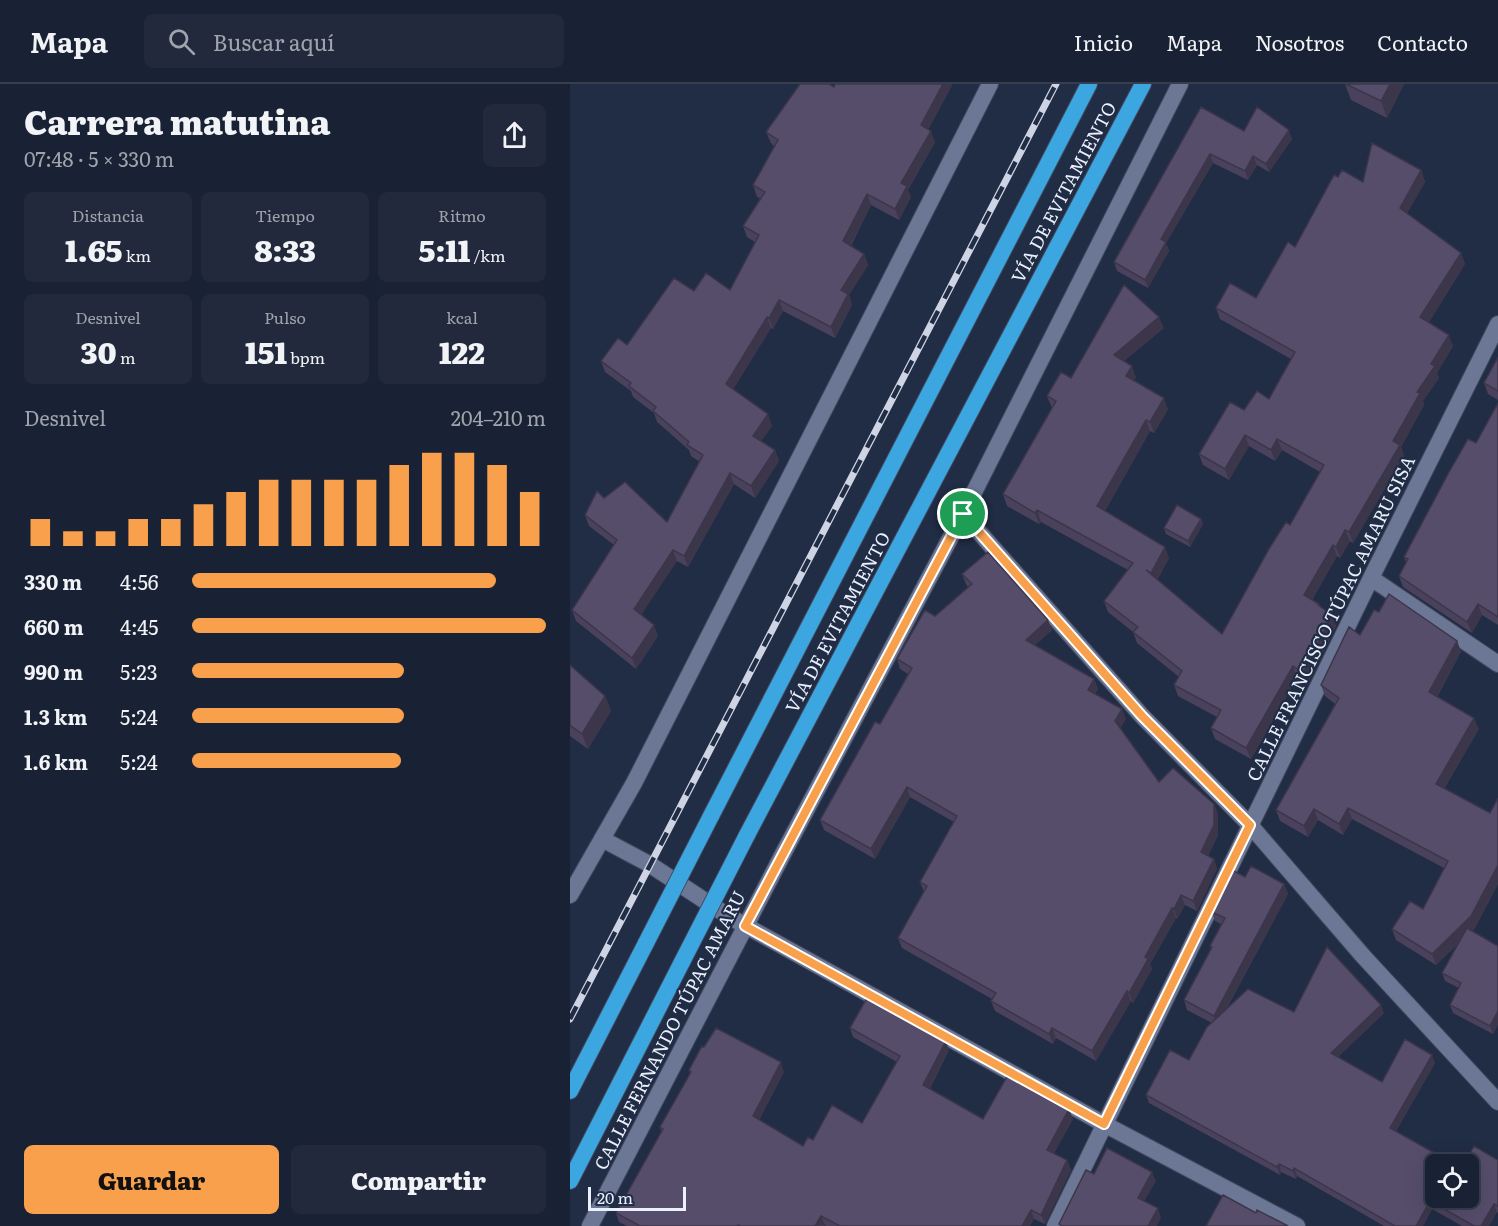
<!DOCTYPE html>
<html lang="es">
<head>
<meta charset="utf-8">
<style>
	body { margin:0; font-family:Literata,serif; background:#22293c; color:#f1f3f6; height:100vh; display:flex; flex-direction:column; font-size:22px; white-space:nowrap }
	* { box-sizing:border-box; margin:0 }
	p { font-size:20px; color:#9fa3ac }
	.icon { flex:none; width:33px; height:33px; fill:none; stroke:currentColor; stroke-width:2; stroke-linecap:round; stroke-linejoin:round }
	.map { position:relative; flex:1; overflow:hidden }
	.drawer { display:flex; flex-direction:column; background:#192134; width:570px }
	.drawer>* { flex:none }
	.buttons { position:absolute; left:855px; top:1070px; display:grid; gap:12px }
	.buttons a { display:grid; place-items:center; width:54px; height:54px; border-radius:9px; background:#192134; box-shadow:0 6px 24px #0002,0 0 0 2px #373e4f; font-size:30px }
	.scale { position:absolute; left:18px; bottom:15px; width:98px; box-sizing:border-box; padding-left:6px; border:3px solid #eaf0fd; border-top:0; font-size:16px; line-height:21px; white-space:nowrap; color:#eaf0fd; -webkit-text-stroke:4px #212c45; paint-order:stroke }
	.pin { position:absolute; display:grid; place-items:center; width:51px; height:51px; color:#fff; margin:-26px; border:3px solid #fff; border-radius:50%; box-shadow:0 2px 6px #0007 }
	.round { display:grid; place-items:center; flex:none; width:63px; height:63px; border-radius:9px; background:#22293c }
	.summary { display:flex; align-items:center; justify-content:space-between; height:102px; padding:0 24px }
	h1 { font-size:33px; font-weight:800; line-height:45px }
	.figures { display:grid; grid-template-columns:repeat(3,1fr); gap:9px; height:102px; padding:6px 24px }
	.figures div { display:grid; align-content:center; border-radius:9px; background:#22293c; text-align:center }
	.figures b { font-size:30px; font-weight:800 }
	.figures small { font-size:16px; font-weight:400 }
	.figures p { font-size:16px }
	.chart { height:168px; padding:12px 24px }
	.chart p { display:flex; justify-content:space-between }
	.chart svg { width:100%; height:108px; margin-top:6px; stroke:#f8a04b; stroke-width:6 }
	.primary-button { display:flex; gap:12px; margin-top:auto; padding:12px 24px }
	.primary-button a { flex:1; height:69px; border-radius:9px; background:#f8a04b; color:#111; font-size:24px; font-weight:800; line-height:69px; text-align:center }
	.primary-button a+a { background:#22293c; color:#f1f3f6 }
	ul { padding:0 24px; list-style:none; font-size:20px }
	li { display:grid; grid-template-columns:96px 72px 1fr; align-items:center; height:45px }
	li i { height:15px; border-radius:8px; background:#f8a04b }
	header { display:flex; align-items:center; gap:36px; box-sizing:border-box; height:84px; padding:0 30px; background:#192134; border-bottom:2px solid #373e4f }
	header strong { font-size:28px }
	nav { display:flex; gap:33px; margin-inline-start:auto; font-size:21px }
	.search { width:420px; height:54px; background:#22293c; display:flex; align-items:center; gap:15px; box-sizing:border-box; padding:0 21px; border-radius:9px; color:#9fa3ac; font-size:22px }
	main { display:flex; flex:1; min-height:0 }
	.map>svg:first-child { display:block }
</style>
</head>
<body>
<header>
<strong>Mapa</strong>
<div class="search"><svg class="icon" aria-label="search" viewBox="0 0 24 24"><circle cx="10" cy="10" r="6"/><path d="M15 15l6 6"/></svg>Buscar aquí</div>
<nav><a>Inicio</a><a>Mapa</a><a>Nosotros</a><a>Contacto</a></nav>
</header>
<main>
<section class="drawer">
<div class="summary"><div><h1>Carrera matutina</h1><p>07:48 · 5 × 330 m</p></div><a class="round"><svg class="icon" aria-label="share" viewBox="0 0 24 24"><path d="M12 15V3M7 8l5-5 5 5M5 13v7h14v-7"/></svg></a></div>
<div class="figures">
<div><p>Distancia</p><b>1.65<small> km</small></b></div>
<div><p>Tiempo</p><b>8:33</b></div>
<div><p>Ritmo</p><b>5:11<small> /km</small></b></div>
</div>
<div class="figures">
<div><p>Desnivel</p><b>30<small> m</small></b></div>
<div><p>Pulso</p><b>151<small> bpm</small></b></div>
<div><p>kcal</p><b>122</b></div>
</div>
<div class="chart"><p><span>Desnivel</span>204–210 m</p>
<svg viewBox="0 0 160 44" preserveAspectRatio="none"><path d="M5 44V33M15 44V38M25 44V38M35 44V33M45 44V33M55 44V27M65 44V22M75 44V17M85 44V17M95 44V17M105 44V17M115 44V11M125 44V6M135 44V6M145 44V11M155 44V22"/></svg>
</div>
<ul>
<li><b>330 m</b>4:56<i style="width:86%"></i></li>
<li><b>660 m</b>4:45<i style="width:100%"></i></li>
<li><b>990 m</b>5:23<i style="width:60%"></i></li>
<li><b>1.3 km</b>5:24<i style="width:60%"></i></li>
<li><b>1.6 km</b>5:24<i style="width:59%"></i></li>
</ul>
<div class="primary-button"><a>Guardar</a><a>Compartir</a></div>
</section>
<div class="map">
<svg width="928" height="1142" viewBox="0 0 928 1142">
	<rect width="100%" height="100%" fill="#212c45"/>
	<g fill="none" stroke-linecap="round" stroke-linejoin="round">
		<defs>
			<path id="minor" d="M 393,430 L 572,632 L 680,741 L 793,872 L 928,1018
				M 801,494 L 928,580
				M 0,811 L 64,699 L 420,0
				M 20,1142 L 214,768 L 393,430 L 610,0
				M 485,1142 L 801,494 L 928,240"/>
			<path id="secondary" d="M 32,755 L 79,780 L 158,832 L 534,1040 L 727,1142"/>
			<path id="trunk" d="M 141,732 L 519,0
				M 177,751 L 573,0
				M 0,1007 L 76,859
				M 0,1097 L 112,878"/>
		</defs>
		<use href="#minor" stroke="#41485d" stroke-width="18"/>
		<use href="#secondary" stroke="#41485d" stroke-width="18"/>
		<use href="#trunk" stroke="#41485d" stroke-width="18"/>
		<use href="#minor" stroke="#6b7795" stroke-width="16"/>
		<use href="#secondary" stroke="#6b7795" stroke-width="16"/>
		<use href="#trunk" stroke="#3ba6e0" stroke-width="16"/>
		<defs>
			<path id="rail" d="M 0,935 L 486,0"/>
		</defs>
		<use href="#rail" stroke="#ced4e3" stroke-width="7"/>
		<use href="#rail" stroke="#212c45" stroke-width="4.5" stroke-dasharray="14" stroke-linecap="butt"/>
		<defs>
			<path id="trunk-bridge" d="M 76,859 L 141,732
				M 112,878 L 177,751"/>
		</defs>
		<use href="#trunk-bridge" stroke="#41485d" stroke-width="18" stroke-linecap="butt"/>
		<use href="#trunk-bridge" stroke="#3ba6e0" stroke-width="16"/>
	</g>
	<path fill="#4a425c" d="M 775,0 L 834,0 L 817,34 L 781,16 Z
		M 631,23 L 674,47 L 722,55 L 699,88 L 687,81 L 678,96 L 643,79 L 596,159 L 599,167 L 578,204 L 547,187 L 544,178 Z
		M 359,46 L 365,58 L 338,106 L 341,113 L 329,136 L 301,121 L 281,162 L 294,170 L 298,181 L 279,211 L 282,221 L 265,254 L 213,227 L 203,245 L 201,244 L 163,305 L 202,342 L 191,357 L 205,366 L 209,377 L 185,414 L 164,400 L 118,483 L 107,477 L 71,530 L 88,552 L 66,585 L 6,537 L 2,526 L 44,461 L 19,442 L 15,431 L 34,414 L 97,438 L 130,378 L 121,372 L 119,366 L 87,338 L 84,329 L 63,313 L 61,307 L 35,288 L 31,277 L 57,261 L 124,207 L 160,206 L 185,158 L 177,153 L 173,142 L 190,114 L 187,113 L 183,101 L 204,62 L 201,59 L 196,48 Z
		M 851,86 L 855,98 L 837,129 L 891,169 L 895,180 L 859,238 L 883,262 L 867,289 L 869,294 L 853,317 L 854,321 L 831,363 L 834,372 L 783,459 L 780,457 L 770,474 L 767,472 L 742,516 L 749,520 L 751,523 L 762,531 L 766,542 L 737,601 L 727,594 L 681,675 L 645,655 L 641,644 L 647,633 L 608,612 L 604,601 L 609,593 L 567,559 L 563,548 L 538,528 L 534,517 L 558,486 L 471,438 L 469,440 L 437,422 L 433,410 L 482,324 L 477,312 L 501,294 L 594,244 L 554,277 L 566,293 L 564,296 L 598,325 L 584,349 L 580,347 L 535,427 L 599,474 L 587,496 L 652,550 L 720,441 L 750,388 L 712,366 L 705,377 L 679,362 L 659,396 L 633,381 L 629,370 L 674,326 L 699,315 L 721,275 L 650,235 L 646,224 L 686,214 L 725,163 L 768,93 L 793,98 Z
		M 928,273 L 928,316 L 918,310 L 914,299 Z
		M 928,319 L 928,541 L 912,531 L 902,549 L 833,503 L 829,492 L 836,478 L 834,473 L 906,359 Z
		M 631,435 L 633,440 L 620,463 L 596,450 L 594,444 Z
		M 392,490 L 482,546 L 465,561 L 524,595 L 528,605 L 525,610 L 556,635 L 550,644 L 589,698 L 644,720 L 648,730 L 648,751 L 638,772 L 644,775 L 647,785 L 627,827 L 615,821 L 607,835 L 606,834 L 580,880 L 582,885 L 563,919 L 561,917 L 526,977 L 486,954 L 483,960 L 425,927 L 421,917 L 422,915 L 332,864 L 328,854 L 354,808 L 350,798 L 384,738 L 340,713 L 305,775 L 254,746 L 250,736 L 310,640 L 338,590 L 330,585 L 327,575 L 365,532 L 398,503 L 396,500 Z
		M 809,528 L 887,557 L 891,568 L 867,613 L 909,645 L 874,705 L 920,729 L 928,714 L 928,800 L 905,844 L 902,847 L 928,862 L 928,940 L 923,950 L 883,929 L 880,921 L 889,904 L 875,897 L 872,889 L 889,859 L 866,881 L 826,856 L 822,845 L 853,825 L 874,784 L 782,735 L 773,751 L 748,736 L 738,753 L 710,737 L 706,726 L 765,620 L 755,612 L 751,601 Z
		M 0,581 L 35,612 L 41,627 L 18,665 L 0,652 Z
		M 675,793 L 714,800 L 718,810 L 656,926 L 724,928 L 814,929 L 768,973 L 812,998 L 865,979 L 826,1047 L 866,1113 L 928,1076 L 928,1129 L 927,1128 L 919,1142 L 892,1142 L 862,1125 L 853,1142 L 814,1142 L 727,1092 L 726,1095 L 711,1088 L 710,1091 L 579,1019 L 576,1011 L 619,976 L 642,939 L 617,926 L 614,916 L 641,865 L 640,862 L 651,840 L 645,837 L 642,828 Z
		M 280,944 L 379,966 L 360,1005 L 413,1035 L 503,1035 L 484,1069 L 497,1076 L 501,1086 L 475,1140 L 464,1135 L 460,1142 L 256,1142 L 255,1141 L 254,1142 L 57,1142 L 49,1138 L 46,1129 L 91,1048 L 90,1043 L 120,990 L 119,986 L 214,988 L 189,1036 L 233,1062 L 243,1056 L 292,1039 L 327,978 L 283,953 Z"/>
	<path fill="#3c364b" d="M 373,0 L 383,0 L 355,52 L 351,41 Z
		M 820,0 L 834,0 L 817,34 L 811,17 Z
		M 719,46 L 722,55 L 699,88 L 696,80 Z
		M 361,47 L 365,58 L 338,106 L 341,113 L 329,136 L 325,125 L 331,99 Z
		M 640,70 L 643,79 L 596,159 L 599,167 L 578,204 L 575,196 L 591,155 Z
		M 683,72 L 687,81 L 678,96 L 675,87 Z
		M 851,86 L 855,98 L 834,135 L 830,124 Z
		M 297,110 L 301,121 L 277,168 L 273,157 Z
		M 891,169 L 895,180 L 855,245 L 850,233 Z
		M 294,170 L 298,181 L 279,211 L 282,221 L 265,254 L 261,243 L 271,206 Z
		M 209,216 L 213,227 L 203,245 L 199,234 Z
		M 197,233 L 201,244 L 160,311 L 156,300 Z
		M 589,233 L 594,244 L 548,282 L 544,271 Z
		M 879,251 L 883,262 L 867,289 L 869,294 L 853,317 L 854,321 L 831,363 L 834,372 L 783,459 L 779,448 L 861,280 Z
		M 562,282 L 566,293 L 560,303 L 556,292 Z
		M 594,314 L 598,325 L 584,349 L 580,338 Z
		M 198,330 L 202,342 L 187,363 L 183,352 Z
		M 576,336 L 580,347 L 531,434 L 527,422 Z
		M 675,351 L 679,362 L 659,396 L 655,385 Z
		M 707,355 L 712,366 L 705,377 L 701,366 Z
		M 205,366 L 209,377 L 185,414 L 181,402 Z
		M 160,389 L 164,400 L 118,483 L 114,472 Z
		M 467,426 L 471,438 L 469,440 L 465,429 Z
		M 631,435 L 633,440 L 620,463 L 618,457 Z
		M 775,446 L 780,457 L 770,474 L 766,463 Z
		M 763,461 L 767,472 L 738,522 L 734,511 Z
		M 595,463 L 599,474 L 585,501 L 581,489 Z
		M 103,466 L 107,477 L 68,536 L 64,525 Z
		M 908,520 L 912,531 L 902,549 L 897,538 Z
		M 762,531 L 766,542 L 737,601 L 733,589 Z
		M 478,536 L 482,546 L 460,566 L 456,556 Z
		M 84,541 L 88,552 L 66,585 L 62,574 Z
		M 887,557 L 891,568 L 863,619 L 859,608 Z
		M 723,582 L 727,594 L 681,675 L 676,664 Z
		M 524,595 L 528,605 L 521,616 L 518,606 Z
		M 35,612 L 41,627 L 18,665 L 12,650 Z
		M 552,625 L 556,635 L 549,647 L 545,637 Z
		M 904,634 L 909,645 L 870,711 L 866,700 Z
		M 337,703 L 340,713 L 305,775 L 301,765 Z
		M 644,720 L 648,730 L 648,751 L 635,778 L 631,768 Z
		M 778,724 L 782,735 L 773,751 L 769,740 Z
		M 744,725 L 748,736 L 738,753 L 734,742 Z
		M 644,775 L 647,785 L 627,827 L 623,817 Z
		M 928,781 L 928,800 L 905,844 L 866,881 L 862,870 Z
		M 714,800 L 718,810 L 647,942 L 644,932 Z
		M 611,811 L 615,821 L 607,835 L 604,825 Z
		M 602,824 L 606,834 L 580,880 L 582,885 L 563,919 L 559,909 L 575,873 Z
		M 557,907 L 561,917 L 526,977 L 522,967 Z
		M 811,921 L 814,929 L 764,977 L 761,969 Z
		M 928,927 L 928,940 L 923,950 L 920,942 Z
		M 482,944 L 486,954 L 483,960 L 479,950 Z
		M 376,957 L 379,966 L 357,1011 L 353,1001 Z
		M 862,971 L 865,979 L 823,1052 L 820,1044 Z
		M 211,978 L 214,988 L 186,1042 L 183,1032 Z
		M 499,1025 L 503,1035 L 481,1075 L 477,1066 Z
		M 497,1076 L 501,1086 L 475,1140 L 471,1131 Z
		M 709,1080 L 711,1088 L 710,1091 L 707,1083 Z
		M 724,1084 L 727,1092 L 726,1095 L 723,1087 Z
		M 582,1088 L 586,1097 L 571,1123 L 568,1114 Z
		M 860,1117 L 862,1125 L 853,1142 L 846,1142 Z
		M 924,1120 L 927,1128 L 919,1142 L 911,1142 Z
		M 588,1124 L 591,1134 L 587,1142 L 578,1142 Z
		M 461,1126 L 464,1135 L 460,1142 L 452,1142 Z
		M 251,1132 L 255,1141 L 245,1142 Z"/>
	<path fill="#564d6b" stroke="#3c364b" stroke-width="1.5" d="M 230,0 L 259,0 L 264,3 L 265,0 L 373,0 L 351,41 L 361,47 L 331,99 L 337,102 L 325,125 L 297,110 L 273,157 L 294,170 L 271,206 L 278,210 L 261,243 L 209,216 L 199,234 L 197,233 L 156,300 L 198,330 L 183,352 L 205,366 L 181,402 L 160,389 L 114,472 L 103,466 L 64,525 L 84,541 L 62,574 L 2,526 L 47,456 L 15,431 L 27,407 L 34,414 L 55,398 L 97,438 L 133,371 L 117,361 L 119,358 L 83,327 L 86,323 L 59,302 L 61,299 L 31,277 L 48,254 L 57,261 L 104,194 L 124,207 L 136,189 L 160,206 L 189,151 L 173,142 L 195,108 L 183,101 L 208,56 L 196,48 Z
		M 776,0 L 820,0 L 811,17 Z
		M 631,23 L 674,47 L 687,23 L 719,46 L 696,80 L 683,72 L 675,87 L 640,70 L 591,155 L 596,158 L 575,196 L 544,178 Z
		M 802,59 L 851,86 L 830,124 L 891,169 L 850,233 L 879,251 L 861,280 L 865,282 L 847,308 L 850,309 L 823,357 L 830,361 L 779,448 L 775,446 L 766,463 L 763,461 L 734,511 L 749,520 L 748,521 L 762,531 L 733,589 L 723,582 L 676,664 L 641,644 L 651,626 L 604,601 L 612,587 L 563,548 L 568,543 L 534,517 L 563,479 L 467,426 L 465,429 L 433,410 L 486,317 L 477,312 L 491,288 L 501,294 L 554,201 L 589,233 L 544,271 L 562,282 L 556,292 L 594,314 L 580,338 L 576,336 L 527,422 L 595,463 L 581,489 L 576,486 L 652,550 L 699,465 L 716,438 L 720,441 L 754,381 L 707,355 L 701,366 L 675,351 L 655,385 L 629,370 L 660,318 L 674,326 L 687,307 L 699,315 L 725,268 L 646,224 L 660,199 L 686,214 L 718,158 L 725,163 L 764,91 L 768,93 L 772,86 L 793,98 Z
		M 928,273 L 928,307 L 914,299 Z
		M 928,319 L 928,533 L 908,520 L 897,538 L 829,492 L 838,475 L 834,473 L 878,390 L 898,355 L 906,359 Z
		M 607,421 L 631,435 L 618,457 L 594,444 Z
		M 418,468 L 478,536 L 456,556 L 524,595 L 518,606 L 552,625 L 545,637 L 589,698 L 603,684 L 644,720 L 644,741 L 631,768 L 644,775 L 623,817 L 611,811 L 604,825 L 602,824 L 575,873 L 578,875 L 559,909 L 557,907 L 522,967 L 482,944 L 479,950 L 421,917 L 426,909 L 328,854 L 357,802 L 350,798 L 387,732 L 337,703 L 301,765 L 250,736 L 305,638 L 310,640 L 342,584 L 327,575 L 355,526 L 365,532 L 402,500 L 392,490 Z
		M 819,510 L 887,557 L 859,608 L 904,634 L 866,700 L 920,729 L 928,714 L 928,781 L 901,832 L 862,870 L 822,845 L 840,817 L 853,825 L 878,777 L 778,724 L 769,740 L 744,725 L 734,742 L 706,726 L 769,614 L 751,601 L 779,543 L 790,551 L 804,526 L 809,528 Z
		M 0,581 L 35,612 L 12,650 L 0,641 Z
		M 681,782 L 714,800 L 644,932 L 614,916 L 642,863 L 640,862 L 655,834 L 642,828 L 662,786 L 675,793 Z
		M 897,844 L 928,862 L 928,927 L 920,942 L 880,921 L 891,899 L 872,889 Z
		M 757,863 L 811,921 L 761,969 L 812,998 L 835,955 L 862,971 L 820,1044 L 884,1080 L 866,1080 L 866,1113 L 898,1113 L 898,1080 L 894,1080 L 904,1062 L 928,1076 L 928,1122 L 924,1120 L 911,1142 L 904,1142 L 860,1117 L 846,1142 L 825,1142 L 724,1084 L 723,1087 L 709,1080 L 707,1083 L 576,1011 L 600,966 L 619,976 L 637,943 L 678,905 L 724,928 Z
		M 297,914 L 376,957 L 353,1001 L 413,1035 L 438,991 L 499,1025 L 477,1066 L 497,1076 L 471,1131 L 461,1126 L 452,1142 L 270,1142 L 251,1132 L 245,1142 L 171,1142 L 168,1141 L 168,1142 L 70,1142 L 46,1129 L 93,1045 L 90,1043 L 121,988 L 119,986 L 132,962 L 134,963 L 146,944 L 211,978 L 183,1032 L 233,1062 L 238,1053 L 243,1056 L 262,1021 L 292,1039 L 330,972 L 280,944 Z
		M 537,1064 L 582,1088 L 568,1114 L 588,1124 L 578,1142 L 492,1142 L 489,1140 L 516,1086 L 524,1090 Z
		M 653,1111 L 686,1129 L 687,1126 L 718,1142 L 636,1142 Z"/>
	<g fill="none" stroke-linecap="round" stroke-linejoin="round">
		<defs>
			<path id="route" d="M 393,430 L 572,632 L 680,741 L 534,1040 L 175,842 Z"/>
		</defs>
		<use href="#route" stroke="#fff" stroke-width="12"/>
		<use href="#route" stroke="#f8a04b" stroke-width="8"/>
	</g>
	<g text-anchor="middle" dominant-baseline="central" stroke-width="4.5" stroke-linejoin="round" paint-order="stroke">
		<g font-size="18" fill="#eaf0fd" stroke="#212c45">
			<text transform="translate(493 108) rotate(-62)">VÍA DE EVITAMIENTO</text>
			<text transform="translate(760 534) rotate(-64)">CALLE FRANCISCO TÚPAC AMARU SISA</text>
			<text transform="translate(267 538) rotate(-62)">VÍA DE EVITAMIENTO</text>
			<text transform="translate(99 946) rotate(-63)">CALLE FERNANDO TÚPAC AMARU</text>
		</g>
	</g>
</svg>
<div class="buttons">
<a><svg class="icon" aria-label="locate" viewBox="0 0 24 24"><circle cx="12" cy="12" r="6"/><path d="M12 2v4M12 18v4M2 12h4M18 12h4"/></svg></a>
</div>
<div class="scale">20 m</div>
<div class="pin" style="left:393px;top:430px;background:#1e9e55"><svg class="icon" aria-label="arrive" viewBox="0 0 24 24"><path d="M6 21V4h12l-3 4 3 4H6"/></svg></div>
</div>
</main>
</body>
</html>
